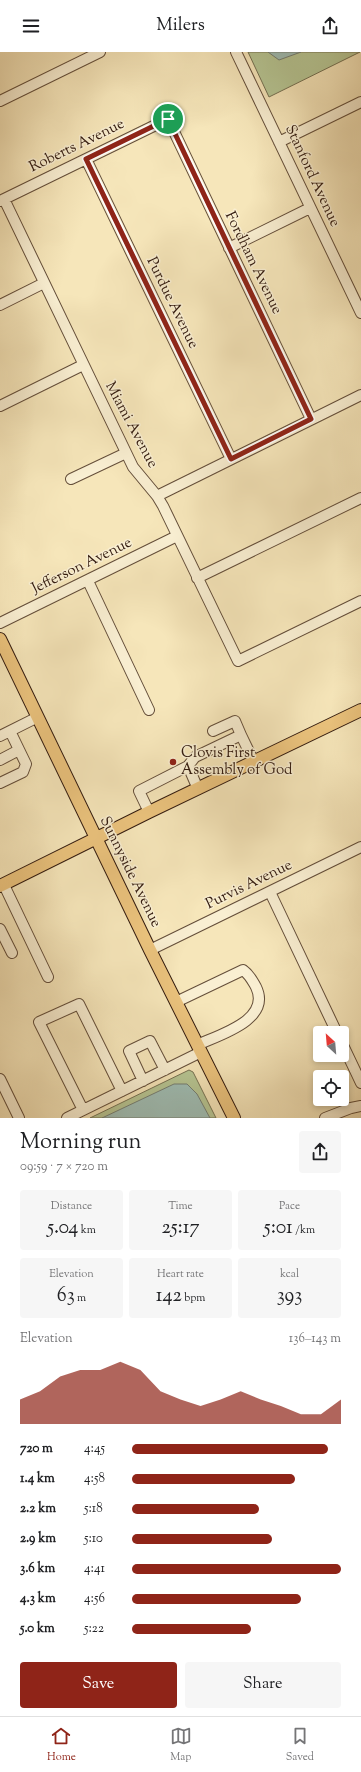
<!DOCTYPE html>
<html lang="en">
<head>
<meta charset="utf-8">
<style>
	body { margin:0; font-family:"Sorts Mill Goudy",serif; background:#f6f6f6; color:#202124; height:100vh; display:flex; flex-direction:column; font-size:15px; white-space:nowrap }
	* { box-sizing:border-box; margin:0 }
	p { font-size:13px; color:#757577 }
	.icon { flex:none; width:22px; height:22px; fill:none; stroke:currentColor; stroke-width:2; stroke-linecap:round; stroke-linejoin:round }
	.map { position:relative; height:1066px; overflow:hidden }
	.drawer { display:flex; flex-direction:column; background:#fff; flex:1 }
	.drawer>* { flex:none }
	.needle { width:26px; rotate:334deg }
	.buttons { position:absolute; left:313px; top:974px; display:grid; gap:8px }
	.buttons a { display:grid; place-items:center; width:36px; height:36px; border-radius:4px; background:#fff; box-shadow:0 2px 6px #0003; font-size:20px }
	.pin { position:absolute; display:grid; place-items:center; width:34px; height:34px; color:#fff; margin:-17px; border:2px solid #fff; border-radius:50%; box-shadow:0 1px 4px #0007 }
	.round { display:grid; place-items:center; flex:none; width:42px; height:42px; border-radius:4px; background:#f6f6f6 }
	.overview { display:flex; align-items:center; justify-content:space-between; height:68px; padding:0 20px }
	h1 { font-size:22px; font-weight:600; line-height:30px }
	.stats { display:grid; grid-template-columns:repeat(3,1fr); gap:6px; height:68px; padding:4px 20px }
	.stats div { display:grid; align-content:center; border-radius:4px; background:#f6f6f6; text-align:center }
	.stats b { font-size:20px; font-weight:600 }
	.stats small { font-size:11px; font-weight:400 }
	.stats p { font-size:11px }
	.chart { height:112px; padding:8px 20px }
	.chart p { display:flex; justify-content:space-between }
	.chart svg { width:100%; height:72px; margin-top:4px; fill:#8f2418; opacity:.7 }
	.primary-button { display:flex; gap:8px; margin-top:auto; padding:8px 20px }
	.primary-button a { flex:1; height:46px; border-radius:4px; background:#8f2418; color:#fff; font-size:16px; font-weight:600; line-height:46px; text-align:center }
	.primary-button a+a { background:#f6f6f6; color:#202124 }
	ul { padding:0 20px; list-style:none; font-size:13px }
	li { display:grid; grid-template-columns:64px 48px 1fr; align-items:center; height:30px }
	li i { height:10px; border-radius:5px; background:#8f2418 }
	header { display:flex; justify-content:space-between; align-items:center; height:52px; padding:0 20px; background:#fff; font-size:18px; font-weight:600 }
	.tabs { display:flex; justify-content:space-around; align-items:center; height:56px; border-top:1px solid #e0e0e0; background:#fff; font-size:11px; color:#757577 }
	.tabs a { display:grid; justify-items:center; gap:2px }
	.tabs .active { color:#8f2418 }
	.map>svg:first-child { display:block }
</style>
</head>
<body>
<header><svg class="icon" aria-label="menu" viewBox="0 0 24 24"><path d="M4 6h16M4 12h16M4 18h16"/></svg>Milers<svg class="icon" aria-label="share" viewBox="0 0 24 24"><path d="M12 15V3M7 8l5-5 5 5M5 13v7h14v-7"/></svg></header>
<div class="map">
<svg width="361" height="1066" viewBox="0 0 361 1066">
	<rect width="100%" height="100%" fill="#f6e6ba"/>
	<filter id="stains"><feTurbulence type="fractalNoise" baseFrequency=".005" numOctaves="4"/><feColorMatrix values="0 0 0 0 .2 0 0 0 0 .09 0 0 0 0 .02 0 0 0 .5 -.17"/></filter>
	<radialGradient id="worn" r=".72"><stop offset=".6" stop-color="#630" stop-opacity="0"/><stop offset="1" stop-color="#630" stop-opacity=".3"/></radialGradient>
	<path fill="#b6c694" stroke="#747052" d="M 248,0 L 360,0 L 269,45 Z
		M 189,1018 L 193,1020 L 216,1066 L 90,1066 Z"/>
	<path fill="#9ebeb6" stroke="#737d73" d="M 268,0 L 301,0 L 279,8 Z
		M 174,1032 L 187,1032 L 197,1042 L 210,1066 L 102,1066 Z"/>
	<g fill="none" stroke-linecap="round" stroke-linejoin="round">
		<defs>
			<path id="minor" d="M 236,0 L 361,261
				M 0,49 L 100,0
				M 279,90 L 361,50
				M 86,107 L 231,407
				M 4,147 L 133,415 L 157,444 L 163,454 L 238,609 L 361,549
				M 0,149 L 168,67 L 311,367
				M 229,196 L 310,156
				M 0,253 L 44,231
				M 0,354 L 83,313
				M 71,427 L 126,401
				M 157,444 L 361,343
				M 197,526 L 361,446
				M 88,529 L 149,658
				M 0,571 L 177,484
				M 213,679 L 235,669 L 241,683
				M 0,684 L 38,665
				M 0,708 L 19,698
				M 0,731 L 23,720 L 26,712 L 10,679
				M 198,737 L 188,714 L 195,705 L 241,683 L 254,710
				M 149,760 L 139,739 L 188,714
				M 4,833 L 48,925
				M 270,840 L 337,981
				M 0,877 L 12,901
				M 150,898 L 361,795
				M 176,950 L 243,918 C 250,923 252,928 256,935 C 272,968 219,983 197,993
				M 342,991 L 361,1031
				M 0,1027 L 19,1066
				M 143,1029 L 129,999 L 150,989 L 165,1018
				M 83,1058 L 39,970 L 79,952 L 122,1039
				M 67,1066 L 201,1000
				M 325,1066 L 351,1056 L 361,1054"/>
			<path id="major" d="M 0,587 L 150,898 L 234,1066
				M 0,834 L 149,760 L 361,658"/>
		</defs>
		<use href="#minor" stroke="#644e3a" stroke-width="12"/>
		<use href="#major" stroke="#331b0f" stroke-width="14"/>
		<use href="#minor" stroke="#f9efd2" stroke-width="10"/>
		<use href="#major" stroke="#ebc37d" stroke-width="12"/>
	</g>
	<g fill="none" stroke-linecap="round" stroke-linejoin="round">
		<defs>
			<path id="route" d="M 168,67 L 311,367 L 231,407 L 86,107 Z"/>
		</defs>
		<use href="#route" stroke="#fff" stroke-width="8"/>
		<use href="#route" stroke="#8f2418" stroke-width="5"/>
	</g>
	<circle fill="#8f2418" stroke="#f9efd2" stroke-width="1.5" cx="173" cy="710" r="4"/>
	<g text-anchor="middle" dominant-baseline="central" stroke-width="3" stroke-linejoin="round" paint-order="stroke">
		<g font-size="15" fill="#331b0f" stroke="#f9efd2">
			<text transform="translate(77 94) rotate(-26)">Roberts Avenue</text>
			<text transform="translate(312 124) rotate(65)">Stanford Avenue</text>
			<text transform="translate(253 211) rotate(64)">Fordham Avenue</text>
			<text transform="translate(172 251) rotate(64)">Purdue Avenue</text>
			<text transform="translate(131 373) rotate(62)">Miami Avenue</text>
			<text transform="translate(82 514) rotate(-26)">Jefferson Avenue</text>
			<text transform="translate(130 820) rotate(64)">Sunnyside Avenue</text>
			<text transform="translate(249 833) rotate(-26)">Purvis Avenue</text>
		</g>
		<g font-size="15" fill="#331b0f" stroke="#f9efd2" text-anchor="start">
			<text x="181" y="701">Clovis First<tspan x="181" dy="17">Assembly of God</tspan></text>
		</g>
	</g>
	<rect width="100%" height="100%" filter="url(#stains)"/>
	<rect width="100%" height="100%" fill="url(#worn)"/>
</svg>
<div class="buttons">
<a><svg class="needle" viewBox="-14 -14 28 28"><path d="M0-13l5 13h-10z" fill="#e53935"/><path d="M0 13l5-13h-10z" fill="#757577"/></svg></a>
<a><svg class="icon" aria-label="locate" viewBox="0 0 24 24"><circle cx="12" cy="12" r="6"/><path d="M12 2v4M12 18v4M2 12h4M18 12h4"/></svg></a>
</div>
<div class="pin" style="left:168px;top:67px;background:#1e9e55"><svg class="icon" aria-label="arrive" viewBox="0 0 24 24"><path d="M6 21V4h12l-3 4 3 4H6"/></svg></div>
</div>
<section class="drawer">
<div class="overview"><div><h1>Morning run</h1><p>09:59 · 7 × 720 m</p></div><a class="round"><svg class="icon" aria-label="share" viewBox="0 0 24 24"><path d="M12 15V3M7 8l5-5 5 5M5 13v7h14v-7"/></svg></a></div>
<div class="stats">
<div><p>Distance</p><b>5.04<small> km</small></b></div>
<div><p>Time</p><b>25:17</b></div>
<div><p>Pace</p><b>5:01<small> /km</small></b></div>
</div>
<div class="stats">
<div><p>Elevation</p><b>63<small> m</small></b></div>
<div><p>Heart rate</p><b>142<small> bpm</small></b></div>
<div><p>kcal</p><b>393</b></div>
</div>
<div class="chart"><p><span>Elevation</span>136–143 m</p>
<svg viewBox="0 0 160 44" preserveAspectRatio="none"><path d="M0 44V29L10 24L20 15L30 11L40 11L50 6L60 11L70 24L80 29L90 33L100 29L110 24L120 29L130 33L140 38L150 38L160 29V44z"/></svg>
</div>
<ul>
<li><b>720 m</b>4:45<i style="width:94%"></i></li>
<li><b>1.4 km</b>4:58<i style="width:78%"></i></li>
<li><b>2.2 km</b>5:18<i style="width:61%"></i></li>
<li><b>2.9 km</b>5:10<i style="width:67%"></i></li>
<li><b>3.6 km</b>4:41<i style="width:100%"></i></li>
<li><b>4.3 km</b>4:56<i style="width:81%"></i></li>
<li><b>5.0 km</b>5:22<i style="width:57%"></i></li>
</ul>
<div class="primary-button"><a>Save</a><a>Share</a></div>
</section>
<nav class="tabs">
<a class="active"><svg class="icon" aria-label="home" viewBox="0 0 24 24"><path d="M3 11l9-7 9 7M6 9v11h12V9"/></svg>Home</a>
<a><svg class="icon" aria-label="map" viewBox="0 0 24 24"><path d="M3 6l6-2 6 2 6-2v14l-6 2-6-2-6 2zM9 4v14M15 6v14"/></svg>Map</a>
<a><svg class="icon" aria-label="saved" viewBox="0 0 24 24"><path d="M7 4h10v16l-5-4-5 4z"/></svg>Saved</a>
</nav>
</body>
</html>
